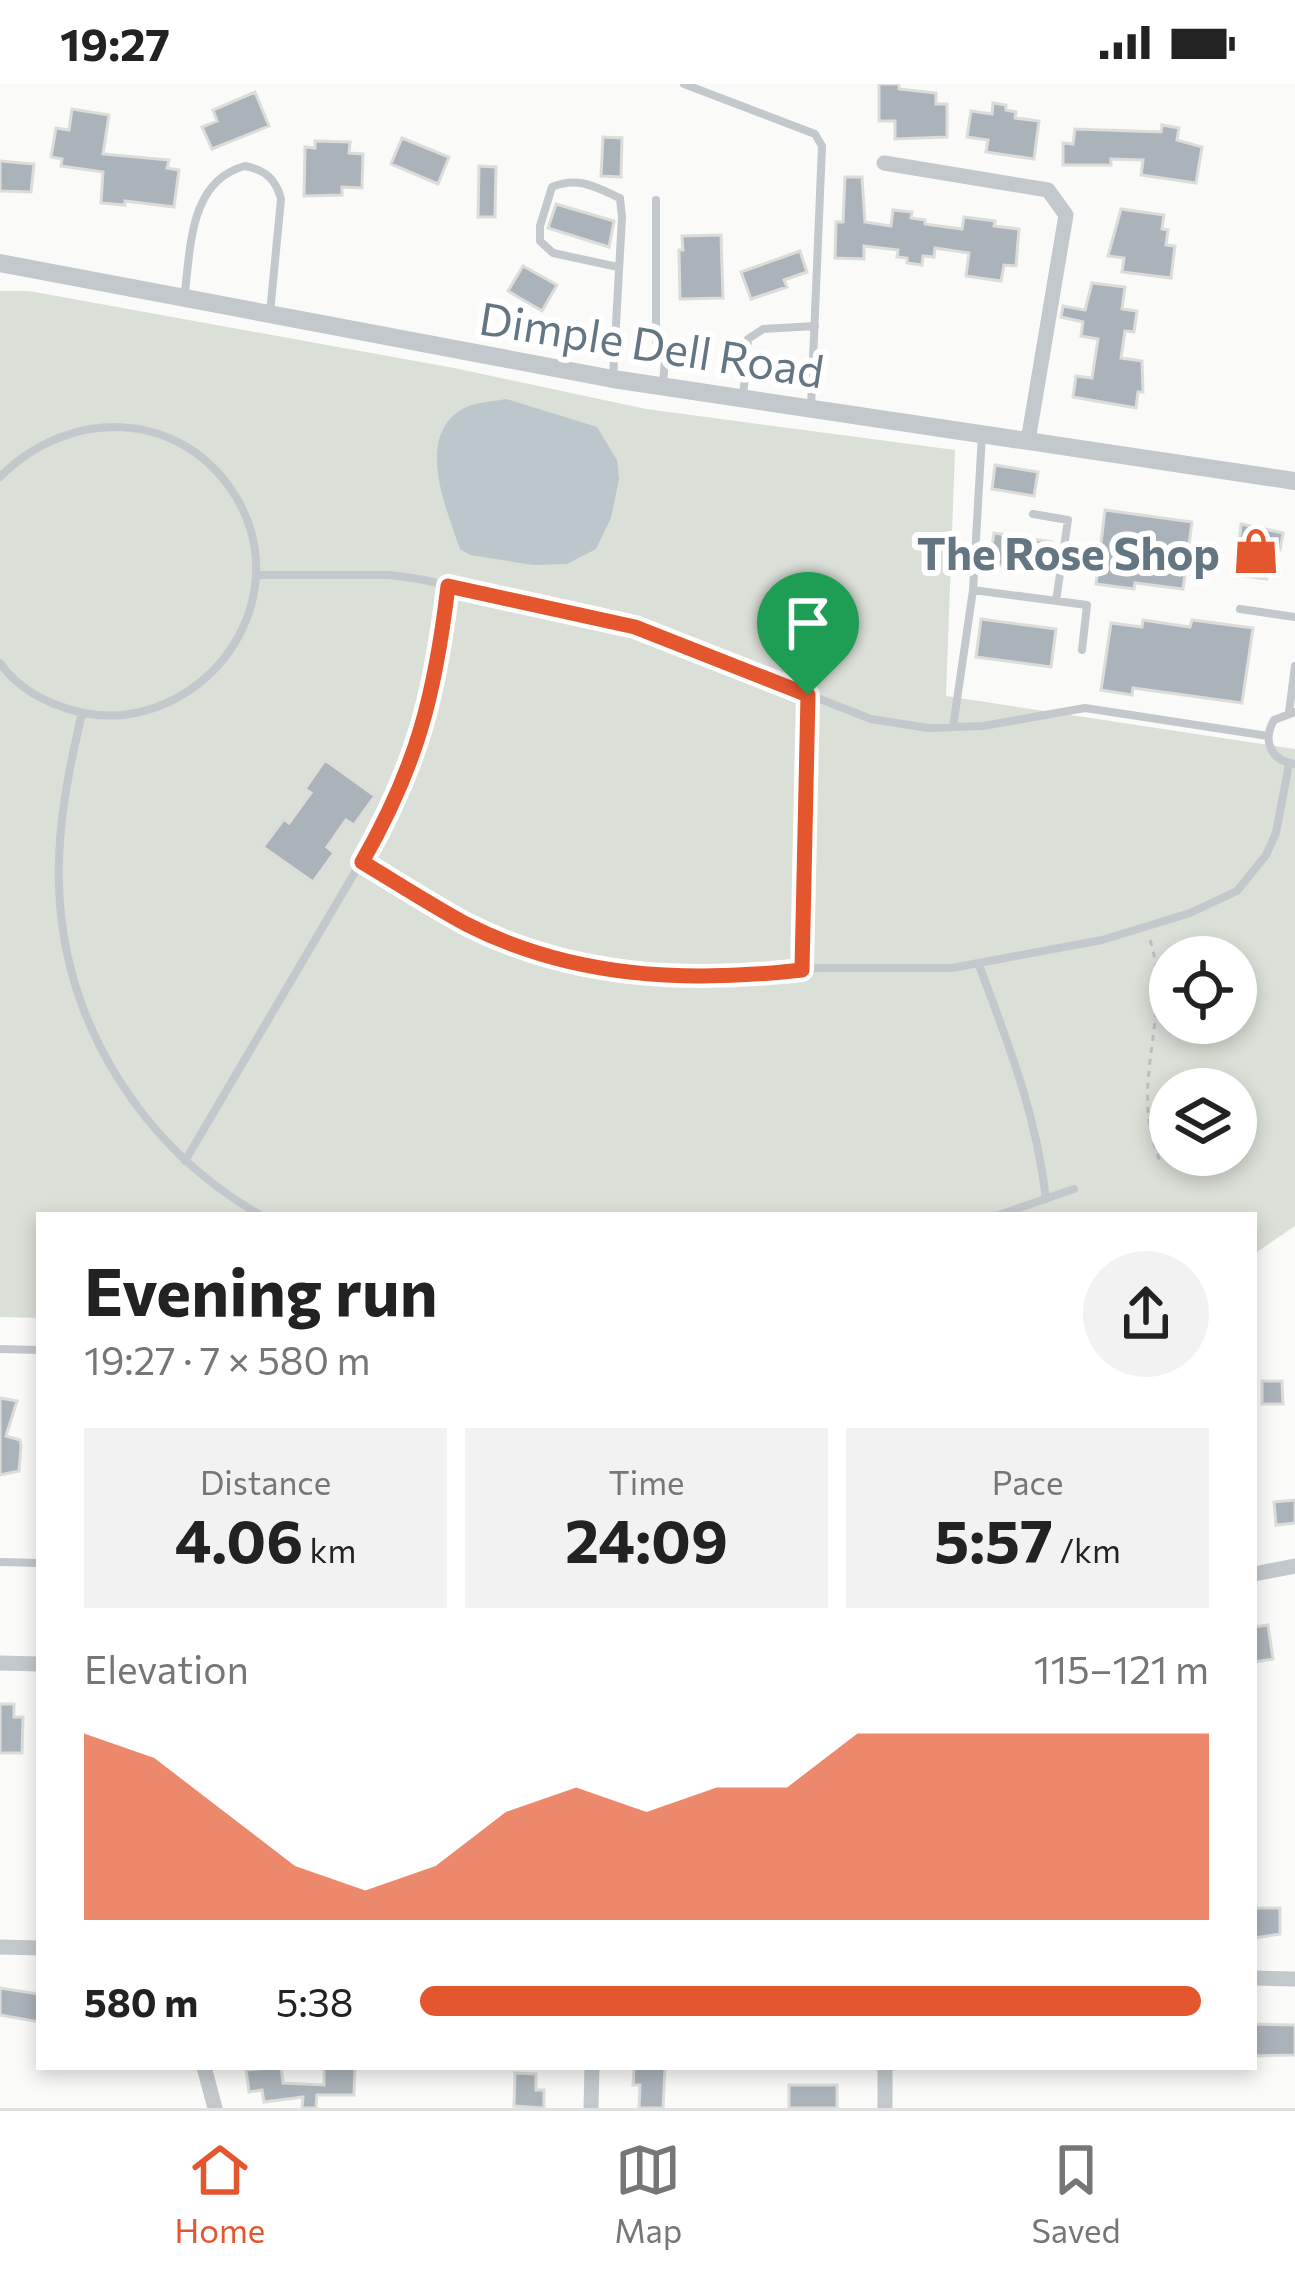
<!DOCTYPE html>
<html lang="en">
<head>
<meta charset="utf-8">
<style>
	body { margin:0; font-family:Commissioner,sans-serif; background:#f2f2f2; color:#222; height:100vh; display:flex; flex-direction:column; font-size:45px; white-space:nowrap }
	* { box-sizing:border-box; margin:0 }
	p { font-size:39px; color:#767676 }
	.icon { flex:none; width:66px; height:66px; fill:none; stroke:currentColor; stroke-width:2; stroke-linecap:round; stroke-linejoin:round }
	.map { position:relative; flex:1; overflow:hidden }
	.drawer { position:absolute; left:36px; top:1128px; width:1221px; height:858px; display:flex; flex-direction:column; background:#fff; border-radius:0px; box-shadow:0 6px 18px #0003 }
	.drawer>* { flex:none }
	.controls { position:absolute; left:1149px; top:852px; display:grid; gap:24px }
	.controls a { display:grid; place-items:center; width:108px; height:108px; border-radius:50%; background:#fff; box-shadow:0 6px 18px #0003; font-size:60px }
	.pin { position:absolute; display:grid; place-items:center; width:102px; height:102px; color:#fff; margin:-123px -51px; border-radius:50% 50% 50% 0; rotate:-45deg; box-shadow:0 0 12px #0007 }
	.pin .icon { rotate:45deg }
	.round { display:grid; place-items:center; flex:none; width:126px; height:126px; border-radius:63px; background:#f2f2f2 }
	.overview { display:flex; align-items:center; justify-content:space-between; height:204px; padding:0 48px }
	h1 { font-size:66px; font-weight:700; line-height:90px }
	.figures { display:grid; grid-template-columns:repeat(3,1fr); gap:18px; height:204px; padding:12px 48px }
	.figures div { display:grid; align-content:center; border-radius:0px; background:#f2f2f2; text-align:center }
	.figures b { font-size:60px; font-weight:700 }
	.figures small { font-size:33px; font-weight:400 }
	.figures p { font-size:33px }
	.chart { height:336px; padding:24px 48px }
	.chart p { display:flex; justify-content:space-between }
	.chart svg { width:100%; height:216px; margin-top:12px; fill:#e4572e; opacity:.7 }
	ul { padding:0 48px; list-style:none; font-size:39px }
	li { display:grid; grid-template-columns:192px 144px 1fr; align-items:center; height:90px }
	li i { height:30px; border-radius:15px; background:#e4572e }
	.status { display:flex; justify-content:space-between; align-items:center; height:84px; padding:0 60px; background:#fff; direction:ltr }
	.status svg { height:33px; fill:currentColor }
	.menu { display:flex; justify-content:space-around; align-items:center; height:168px; border-top:3px solid #e0e0e0; background:#fff; font-size:33px; color:#767676 }
	.menu a { display:grid; justify-items:center; gap:6px }
	.menu .current { color:#e4572e }
	.map>svg:first-child { display:block }
</style>
</head>
<body>
<div class="status"><b>19:27</b><svg viewBox="0 0 49 12"><path d="M0 12V9h3v3zM5 12V6h3v6zM10 12V3h3v9zM15 12V0h3v12zM26 1h20v11H26zM47 4h2v5h-2z"/></svg></div>
<div class="map">
<svg width="1295" height="2024" viewBox="0 0 1295 2024">
	<rect width="100%" height="100%" fill="#fafaf8"/>
	<path fill="#dadfd7" fill-rule="evenodd" d="M 0,207 L 29,207 L 454,284 L 646,325 L 955,366 L 946,612 L 1295,665 L 1295,1142 L 1254,1170 L 1254,1131 L 39,1131 L 39,1234 L 0,1233 ZM 1170,873 L 1236,873 L 1236,939 L 1170,939 ZM 1170,1005 L 1236,1005 L 1236,1071 L 1170,1071 Z"/>
	<path fill="#bbc7cb" d="M 506,315 L 597,343 L 617,376 L 619,395 L 611,434 L 596,465 L 567,480 L 533,481 L 470,471 L 460,465 C 447,426 416,357 459,327 C 472,318 491,318 506,315 Z"/>
	<path fill="#aab3b9" stroke="#dcdcda" stroke-width="3" d="M 879,0 L 899,0 L 899,5 L 936,9 L 936,20 L 947,20 L 947,53 L 895,55 L 895,37 L 879,37 Z
		M 255,8 L 269,42 L 212,65 L 202,43 L 217,37 L 213,26 Z
		M 993,19 L 1006,21 L 1006,26 L 1016,28 L 1015,34 L 1039,37 L 1034,75 L 986,68 L 988,56 L 967,53 L 971,27 L 992,30 Z
		M 72,25 L 109,31 L 103,70 L 169,76 L 167,84 L 179,86 L 174,123 L 125,117 L 125,121 L 101,119 L 103,88 L 61,82 L 62,75 L 51,73 L 56,44 L 69,46 Z
		M 1162,41 L 1179,44 L 1177,56 L 1202,63 L 1196,99 L 1141,91 L 1143,76 L 1111,75 L 1111,81 L 1063,81 L 1063,59 L 1073,60 L 1075,45 L 1161,48 Z
		M 603,53 L 622,54 L 621,93 L 601,92 Z
		M 402,54 L 449,73 L 438,100 L 391,80 Z
		M 315,57 L 350,58 L 349,69 L 363,70 L 362,104 L 342,103 L 342,111 L 304,112 L 305,63 L 315,64 Z
		M 0,77 L 34,80 L 31,108 L 0,107 Z
		M 479,82 L 496,83 L 495,133 L 478,133 Z
		M 845,93 L 862,93 L 865,138 L 891,142 L 893,126 L 912,128 L 911,134 L 925,136 L 925,140 L 962,145 L 964,133 L 995,137 L 994,142 L 1019,145 L 1016,182 L 1004,181 L 1001,197 L 966,192 L 969,169 L 935,164 L 934,173 L 923,172 L 922,181 L 907,179 L 907,174 L 897,173 L 898,166 L 864,162 L 864,175 L 835,174 L 836,138 L 843,138 Z
		M 556,120 L 614,137 L 609,163 L 548,144 Z
		M 1121,125 L 1164,131 L 1162,145 L 1168,146 L 1166,161 L 1175,162 L 1171,194 L 1122,188 L 1124,174 L 1108,172 Z
		M 721,151 L 723,214 L 680,215 L 679,166 L 683,166 L 682,152 Z
		M 800,167 L 807,188 L 784,196 L 787,203 L 751,215 L 741,188 Z
		M 523,182 L 557,201 L 542,227 L 508,207 Z
		M 1092,199 L 1125,203 L 1122,225 L 1137,227 L 1134,248 L 1125,247 L 1121,274 L 1142,277 L 1143,308 L 1138,308 L 1136,324 L 1073,313 L 1076,292 L 1092,294 L 1098,255 L 1081,252 L 1083,238 L 1061,233 L 1063,222 L 1085,226 Z
		M 995,381 L 1038,388 L 1034,412 L 992,405 Z
		M 1105,426 L 1192,438 L 1183,505 L 1135,499 L 1134,505 L 1096,500 Z
		M 1241,440 L 1283,449 L 1280,466 L 1271,468 L 1267,495 L 1236,491 Z
		M 994,449 L 1052,458 L 1047,489 L 989,480 Z
		M 981,535 L 1056,545 L 1051,583 L 976,573 Z
		M 1143,536 L 1190,543 L 1192,536 L 1253,544 L 1242,619 L 1133,604 L 1132,611 L 1101,606 L 1111,539 L 1142,543 Z
		M 325,676 L 375,712 L 354,741 L 346,736 L 327,763 L 334,769 L 313,798 L 263,763 L 284,735 L 289,739 L 311,709 L 305,705 Z
		M 1262,1297 L 1282,1297 L 1283,1320 L 1262,1320 Z
		M 0,1314 L 17,1317 L 6,1352 L 20,1356 L 21,1362 L 19,1387 L 0,1391 Z
		M 1295,1416 L 1295,1439 L 1276,1441 L 1274,1418 Z
		M 1268,1541 L 1273,1575 L 1254,1578 L 1254,1543 Z
		M 0,1620 L 14,1620 L 14,1633 L 23,1633 L 22,1669 L 0,1669 Z
		M 1254,1824 L 1280,1824 L 1280,1850 L 1254,1854 Z
		M 0,1904 L 39,1910 L 39,1938 L 0,1931 Z
		M 1254,1940 L 1295,1941 L 1295,1971 L 1254,1972 Z
		M 281,1983 L 283,1999 L 324,2001 L 324,1983 L 355,1983 L 354,2011 L 317,2011 L 316,2024 L 302,2024 L 303,2013 L 264,2018 L 262,2006 L 249,2008 L 246,1986 Z
		M 634,1983 L 665,1984 L 663,2024 L 639,2024 L 640,2001 L 633,2001 Z
		M 515,1989 L 536,1990 L 536,2006 L 544,2006 L 544,2024 L 514,2022 Z
		M 789,2001 L 837,2001 L 837,2024 L 789,2024 Z"/>
	<g fill="none" stroke-linecap="round" stroke-linejoin="round">
		<path stroke="#bbbfc2" stroke-width="3" stroke-dasharray="6 6" stroke-linecap="butt" d="M 1150,856 C 1169,914 1144,967 1148,1026 C 1149,1045 1155,1063 1161,1081"/>
		<path stroke="#c3c8cc" stroke-width="8" d="M 684,0 L 815,50 L 822,62 L 811,324
			M 656,116 L 656,258 L 666,262 L 663,300
			M 184,215 C 191,166 188,97 245,82 C 265,86 276,95 281,115 L 270,229
			M 613,294 L 622,133 L 620,114 C 596,103 578,92 552,103 L 540,142 L 540,157 L 553,169 L 618,183
			M 743,314 L 748,255 L 763,245 L 815,242
			M 0,393 C 69,323 182,324 236,413 C 292,506 224,620 122,631 C 79,635 25,615 0,579
			M 1033,430 L 1068,436 L 1056,517
			M 256,491 L 390,491 L 419,495 L 635,543 L 871,635 L 928,644 L 983,642 L 1085,624 L 1268,652
			M 973,506 L 1087,521 L 1082,566
			M 1240,525 L 1295,533
			M 1289,628 L 1295,582
			M 1295,628 L 1274,636 C 1262,657 1271,677 1295,680
			M 82,629 C 69,685 57,742 59,801 C 63,939 142,1063 260,1131
			M 953,643 L 973,506 L 982,351
			M 363,777 L 468,841 L 569,879 L 673,894 L 821,884 L 952,884 L 1102,856 L 1190,829 L 1237,807 L 1266,771 L 1276,749 L 1289,680
			M 979,881 C 1009,962 1036,1029 1046,1115
			M 802,886 L 808,611
			M 185,1077 L 395,720 L 427,629 L 448,501
			M 999,1131 L 1074,1105
			M 0,1265 L 39,1266
			M 0,1478 L 39,1479"/>
		<path stroke="#c3c8cc" stroke-width="15" d="M 884,79 L 1048,106 L 1066,131 L 1028,357
			M 1254,1490 L 1295,1482
			M 0,1579 L 39,1580
			M 0,1863 L 39,1864
			M 1254,1894 L 1295,1895
			M 204,1983 L 215,2024
			M 591,2024 L 592,1983
			M 885,2024 L 885,1983"/>
		<path stroke="#c3c8cc" stroke-width="18" d="M 0,179 L 613,295 L 1295,397"/>
	</g>
	<g fill="none" stroke-linecap="round" stroke-linejoin="round">
		<defs>
			<path id="route" d="M 448,502 L 635,543 L 808,611 L 802,886 C 686,899 572,894 466,840 C 431,821 397,799 362,778 C 417,682 435,611 448,502 Z"/>
		</defs>
		<use href="#route" stroke="#fff" stroke-width="24"/>
		<use href="#route" stroke="#e4572e" stroke-width="15"/>
	</g>
	<defs>
		<symbol id="shop-bare" viewBox="-9 -9 18 18"><path d="M-5-2.5h2.3a2.7 3.5 0 0 1 5.4 0H5L5.5 6h-11ZM-1.5-2.5h3a1.5 2.3 0 0 0-3 0Z" fill="#e4572e" stroke="#fff" stroke-width="2.5" paint-order="stroke"/></symbol>
	</defs>
	<g fill-rule="evenodd">
		<use href="#shop-bare" x="1223" y="434" width="66" height="66"/>
	</g>
	<g text-anchor="middle" dominant-baseline="central" stroke-width="12" stroke-linejoin="round" paint-order="stroke">
		<g font-size="45" fill="#657683" stroke="#fff">
			<text transform="translate(652 259) rotate(9)">Dimple Dell Road</text>
		</g>
		<g font-size="45" font-weight="bold" fill="#657683" stroke="#fff" text-anchor="end">
			<text x="1220" y="467">The Rose Shop</text>
		</g>
	</g>
</svg>
<div class="controls">
<a><svg class="icon" aria-label="locate" viewBox="0 0 24 24"><circle cx="12" cy="12" r="6"/><path d="M12 2v4M12 18v4M2 12h4M18 12h4"/></svg></a>
<a><svg class="icon" aria-label="layers" viewBox="0 0 24 24"><path d="M12 4l9 5-9 5-9-5zM3 14l9 5 9-5"/></svg></a>
</div>
<div class="pin" style="left:808px;top:611px;background:#1e9e55"><svg class="icon" aria-label="arrive" viewBox="0 0 24 24"><path d="M6 21V4h12l-3 4 3 4H6"/></svg></div>
<section class="drawer">
<div class="overview"><div><h1>Evening run</h1><p>19:27 · 7 × 580 m</p></div><a class="round"><svg class="icon" aria-label="share" viewBox="0 0 24 24"><path d="M12 15V3M7 8l5-5 5 5M5 13v7h14v-7"/></svg></a></div>
<div class="figures">
<div><p>Distance</p><b>4.06<small> km</small></b></div>
<div><p>Time</p><b>24:09</b></div>
<div><p>Pace</p><b>5:57<small> /km</small></b></div>
</div>
<div class="chart"><p><span>Elevation</span>115–121 m</p>
<svg viewBox="0 0 160 44" preserveAspectRatio="none"><path d="M0 44V6L10 11L20 22L30 33L40 38L50 33L60 22L70 17L80 22L90 17L100 17L110 6L120 6L130 6L140 6L150 6L160 6V44z"/></svg>
</div>
<ul>
<li><b>580 m</b>5:38<i style="width:99%"></i></li>
</ul>
</section>
</div>
<nav class="menu">
<a class="current"><svg class="icon" aria-label="home" viewBox="0 0 24 24"><path d="M3 11l9-7 9 7M6 9v11h12V9"/></svg>Home</a>
<a><svg class="icon" aria-label="map" viewBox="0 0 24 24"><path d="M3 6l6-2 6 2 6-2v14l-6 2-6-2-6 2zM9 4v14M15 6v14"/></svg>Map</a>
<a><svg class="icon" aria-label="saved" viewBox="0 0 24 24"><path d="M7 4h10v16l-5-4-5 4z"/></svg>Saved</a>
</nav>
</body>
</html>
